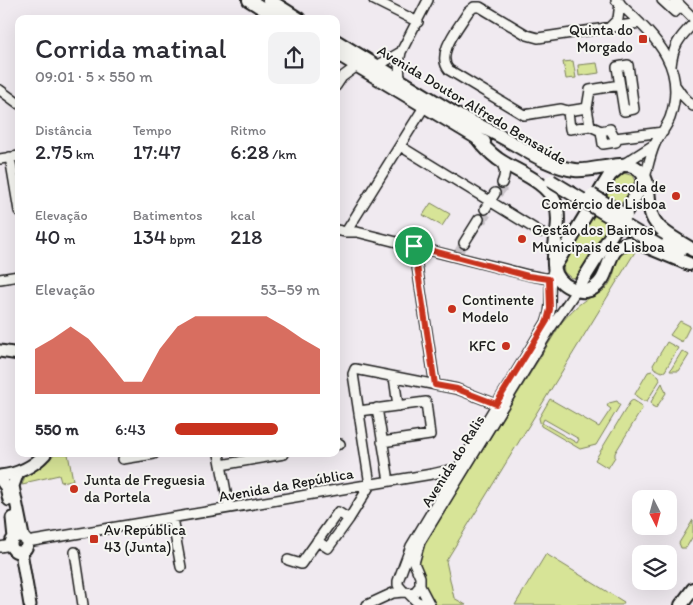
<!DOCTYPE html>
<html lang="pt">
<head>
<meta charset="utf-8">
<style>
	body { margin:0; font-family:Itim,sans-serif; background:#f2f2f3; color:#2b2b33; height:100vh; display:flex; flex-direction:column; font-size:19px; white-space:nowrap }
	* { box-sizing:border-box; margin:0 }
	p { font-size:16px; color:#7c7c81 }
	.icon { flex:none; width:28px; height:28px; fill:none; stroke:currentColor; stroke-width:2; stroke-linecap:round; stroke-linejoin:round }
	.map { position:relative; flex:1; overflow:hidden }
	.drawer { position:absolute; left:15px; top:15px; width:325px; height:442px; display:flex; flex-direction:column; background:#fff; border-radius:10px; box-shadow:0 5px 20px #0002 }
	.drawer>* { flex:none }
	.needle { width:32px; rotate:174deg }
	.buttons { position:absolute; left:632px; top:490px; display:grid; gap:10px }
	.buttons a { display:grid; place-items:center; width:45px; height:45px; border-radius:10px; background:#fff; box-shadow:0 5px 20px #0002; font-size:25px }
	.pin { position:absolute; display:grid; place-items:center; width:42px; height:42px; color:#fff; margin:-21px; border:2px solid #fff; border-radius:50%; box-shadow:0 1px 5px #0007 }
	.round { display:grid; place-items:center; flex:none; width:52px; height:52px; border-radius:10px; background:#f2f2f3 }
	.summary { display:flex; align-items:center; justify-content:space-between; height:85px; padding:0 20px }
	h1 { font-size:28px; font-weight:600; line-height:38px }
	.metrics { display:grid; grid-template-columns:repeat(3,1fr); gap:8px; height:85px; padding:5px 20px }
	.metrics div { display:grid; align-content:center }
	.metrics b { font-size:21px; font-weight:600 }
	.metrics small { font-size:14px; font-weight:400 }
	.metrics p { font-size:14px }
	.chart { height:140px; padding:10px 20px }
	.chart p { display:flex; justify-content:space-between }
	.chart svg { width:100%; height:90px; margin-top:5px; fill:#c8321e; opacity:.7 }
	ul { padding:0 20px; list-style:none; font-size:16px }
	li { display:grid; grid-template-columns:80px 60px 1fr; align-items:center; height:38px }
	li i { height:12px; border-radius:6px; background:#c8321e }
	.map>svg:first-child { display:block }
</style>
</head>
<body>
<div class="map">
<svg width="693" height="605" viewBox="0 0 693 605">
	<rect width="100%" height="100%" fill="#f0eaf0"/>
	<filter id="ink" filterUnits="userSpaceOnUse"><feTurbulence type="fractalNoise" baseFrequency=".02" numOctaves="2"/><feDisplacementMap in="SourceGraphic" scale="10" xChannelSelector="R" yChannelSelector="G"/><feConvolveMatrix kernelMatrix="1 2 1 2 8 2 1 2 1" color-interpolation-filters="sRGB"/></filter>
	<g filter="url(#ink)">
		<path fill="#d7e497" stroke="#7a805a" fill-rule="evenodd" d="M 573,61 L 576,78 L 566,79 L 563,62 Z
			M 597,63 L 599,73 L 579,76 L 578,65 Z
			M 623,173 L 634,176 L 635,188 L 578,277 L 571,278 L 564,272 L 563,264 L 616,177 Z
			M 431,203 L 450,214 L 442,226 L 423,215 Z
			M 638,247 L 446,561 L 454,598 L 466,605 L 437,605 L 431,599 L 425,589 L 424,575 L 419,565 L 422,548 L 562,322 C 569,314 576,306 585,300 C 592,296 601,294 606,288 C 616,278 614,263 621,251 Z
			M 680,321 L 690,326 L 682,342 L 670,335 Z
			M 667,342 L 678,348 L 665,371 L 662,372 L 654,368 L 653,365 Z
			M 682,351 L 689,355 L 679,371 L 670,371 Z
			M 652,371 L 659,376 L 660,380 L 647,401 L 643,401 L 636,396 L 635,394 L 648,372 Z
			M 662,383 L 666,393 L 656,408 L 652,406 L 651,402 Z
			M 550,399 L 599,427 L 611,409 L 607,406 L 609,403 L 617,401 L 620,405 L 596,445 L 580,449 L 541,426 L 539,418 ZM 544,419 L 579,439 L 577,443 L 542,423 Z
			M 633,400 L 641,405 L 642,409 L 615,453 L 615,457 L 608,468 L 595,460 L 630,402 Z
			M 54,454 L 68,454 L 73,480 L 61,482 L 59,475 L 28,482 L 27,484 L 22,485 L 25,476 C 36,471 47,465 54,454 Z
			M 693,520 L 693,536 L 686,548 L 681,548 L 679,543 Z
			M 546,554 L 624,602 L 622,605 L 515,605 Z"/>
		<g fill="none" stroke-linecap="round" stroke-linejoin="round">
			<path stroke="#c6c1c6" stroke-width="9" stroke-dasharray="9 4.5" stroke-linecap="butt" d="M 498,194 L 505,185
				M 482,221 L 489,211
				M 458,253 L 464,243"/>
			<defs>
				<path id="minor" d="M 374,0 L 418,22
					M 616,0 C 651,34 689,63 670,118 C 666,128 659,135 655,144 C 650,155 648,167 645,178
					M 662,0 L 675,12 L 681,6 L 675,0
					M 681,6 L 693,18
					M 609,28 L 618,19 L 620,3
					M 628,65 L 634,109 L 624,111 L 617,67 Z
					M 377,66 L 401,52
					M 671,66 C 673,46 679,38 693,24
					M 400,80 L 399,62 L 401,52 L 428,0
					M 675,85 L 682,95 L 693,106
					M 336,86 L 342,77 L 357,66
					M 0,90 L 19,104
					M 587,108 L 590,90 L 620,85
					M 568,111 L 561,109 L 524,115 L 449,70 C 435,54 459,27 468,12 L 474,7 L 480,7 L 527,35 L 538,38 L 640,23
					M 590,126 L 587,108 L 568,111 L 570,129 L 590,126 L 601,131
					M 615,138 L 610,129 L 601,131 L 603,144 L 616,142 L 615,138 L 663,132
					M 400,146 L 540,232
					M 10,157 L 19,211
					M 0,159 L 19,156
					M 501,161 C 505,170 506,174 502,183
					M 622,165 L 655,144
					M 485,209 L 495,193
					M 336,230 L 346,232 L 357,232 L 528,275 L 549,279
					M 346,232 L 424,107
					M 464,243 L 479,219
					M 414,246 L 435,385
					M 554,268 C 546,288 554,303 547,321 L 411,546 L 398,581 L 398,585 L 404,592 L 414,593 L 420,586 L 420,577 L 414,563 L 420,542 L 552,326 L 576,291
					M 0,279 L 19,276
					M 394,377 L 398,406
					M 377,408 L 388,475
					M 359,411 L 426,402 L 430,435 L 382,442
					M 336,445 L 340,444
					M 219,454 L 229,508
					M 123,459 L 154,454
					M 221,465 L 284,454
					M 172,518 L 181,567
					M 349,519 L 370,485 L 353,374 L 355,369 L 457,389 L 496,404
					M 27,542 L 432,474 L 458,468
					M 0,547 L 11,545
					M 75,552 L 83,605
					M 288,560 L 301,564 L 338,512 L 349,519 L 328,548 L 317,541
					M 420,586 L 430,605
					M 408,593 L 416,601 L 425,605
					M 367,605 L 393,593 L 404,592"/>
				<path id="major" d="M 0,351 L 19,354
					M 18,472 L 13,486 L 23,536
					M 0,476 C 18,474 33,467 45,454
					M 0,479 L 6,487 L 9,500
					M 12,518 L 14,538
					M11 544a8 8 0 1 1 16 0a8 8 0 1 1-16 0Z
					M 21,552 L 30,605"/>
				<path id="highway" d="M 249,0 L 280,19
					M 269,0 L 299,19
					M 336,41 L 467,121
					M 336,53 L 484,142
					M 461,117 C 478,125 494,132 509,141 C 530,153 551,167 575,170 C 592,172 622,160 635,167 C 653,177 646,201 652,216 C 658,232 680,241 693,250
					M 477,138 C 483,146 490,153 498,159 C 517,172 545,180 555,202 C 567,232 536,272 571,288 C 577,291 584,292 590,290 C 616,278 600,243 636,242 L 689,264
					M 661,240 L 680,251
					M 556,264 L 610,175 L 622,165
					M 576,291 L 638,192 L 645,178
					M 681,605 L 693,589"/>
			</defs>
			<use href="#minor" stroke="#1c1c1c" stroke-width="12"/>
			<use href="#major" stroke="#1c1c1c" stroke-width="15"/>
			<use href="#highway" stroke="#1c1c1c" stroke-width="16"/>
			<use href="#minor" stroke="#f6f6f2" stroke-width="9"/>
			<use href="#major" stroke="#f6f6f2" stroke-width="11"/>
			<use href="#highway" stroke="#f6f6f2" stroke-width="12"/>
			<defs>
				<path id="highway-bridge" d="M 551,181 L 659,246
					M 592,195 L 626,216"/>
			</defs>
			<use href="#highway-bridge" stroke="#1c1c1c" stroke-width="16" stroke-linecap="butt"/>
			<use href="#highway-bridge" stroke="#f6f6f2" stroke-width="12"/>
		</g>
	</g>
	<g fill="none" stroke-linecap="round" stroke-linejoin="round" filter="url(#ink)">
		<defs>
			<path id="route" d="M 414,246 L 528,276 L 549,279 L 550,309 L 547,321 L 496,404 L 457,389 L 435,385 Z"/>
		</defs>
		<use href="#route" stroke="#fff" stroke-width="10"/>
		<use href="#route" stroke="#c8321e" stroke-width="6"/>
	</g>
	<g fill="#c8321e" stroke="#f6f6f2" stroke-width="2">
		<rect x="638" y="34" width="10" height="10" rx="2.5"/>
		<circle cx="676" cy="196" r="5"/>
		<circle cx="522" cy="239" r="5"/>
		<circle cx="452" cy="309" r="5"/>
		<circle cx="506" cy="346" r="5"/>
		<circle cx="74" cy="489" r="5"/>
		<rect x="89" y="534" width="10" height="10" rx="2.5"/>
	</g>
	<g text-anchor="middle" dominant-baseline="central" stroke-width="4" stroke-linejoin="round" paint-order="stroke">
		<g font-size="15" fill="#1c1c1c" stroke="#f6f6f2" text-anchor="start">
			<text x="633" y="30" text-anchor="end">Quinta do<tspan x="633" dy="17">Morgado</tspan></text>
			<text x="666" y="187" text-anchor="end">Escola de<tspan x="666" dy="17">Comércio de Lisboa</tspan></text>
			<text x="532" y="230">Gestão dos Bairros<tspan x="532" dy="17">Municipais de Lisboa</tspan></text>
			<text x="462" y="300">Continente<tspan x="462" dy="17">Modelo</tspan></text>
			<text x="496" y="346" text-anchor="end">KFC</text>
			<text x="84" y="480">Junta de Freguesia<tspan x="84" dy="17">da Portela</tspan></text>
			<text x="104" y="530">Av República<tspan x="104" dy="17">43 (Junta)</tspan></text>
		</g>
		<g font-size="15" fill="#1c1c1c" stroke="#f6f6f2">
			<text transform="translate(472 105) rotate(31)">Avenida Doutor Alfredo Bensaúde</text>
			<text transform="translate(453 461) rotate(-58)">Avenida do Ralis</text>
			<text transform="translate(286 485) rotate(-10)">Avenida da República</text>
		</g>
	</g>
</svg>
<div class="buttons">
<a><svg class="needle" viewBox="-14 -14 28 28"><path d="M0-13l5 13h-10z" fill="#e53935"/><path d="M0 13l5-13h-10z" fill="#7c7c81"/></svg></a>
<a><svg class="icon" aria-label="layers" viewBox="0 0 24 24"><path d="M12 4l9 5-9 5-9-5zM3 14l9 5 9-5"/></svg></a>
</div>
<div class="pin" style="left:414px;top:246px;background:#1e9e55"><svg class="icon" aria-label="arrive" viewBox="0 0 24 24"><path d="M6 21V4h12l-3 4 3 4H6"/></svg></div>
<section class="drawer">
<div class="summary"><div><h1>Corrida matinal</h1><p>09:01 · 5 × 550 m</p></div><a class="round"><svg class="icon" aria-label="share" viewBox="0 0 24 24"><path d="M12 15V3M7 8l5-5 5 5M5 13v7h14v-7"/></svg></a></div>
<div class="metrics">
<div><p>Distância</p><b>2.75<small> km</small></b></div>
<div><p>Tempo</p><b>17:47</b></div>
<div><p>Ritmo</p><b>6:28<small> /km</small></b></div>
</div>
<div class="metrics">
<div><p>Elevação</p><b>40<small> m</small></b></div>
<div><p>Batimentos</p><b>134<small> bpm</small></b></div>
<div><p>kcal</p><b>218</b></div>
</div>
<div class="chart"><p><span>Elevação</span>53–59 m</p>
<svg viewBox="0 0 160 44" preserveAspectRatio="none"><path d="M0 44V22L10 17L20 11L30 17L40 27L50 38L60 38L70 22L80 11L90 6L100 6L110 6L120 6L130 6L140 11L150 17L160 22V44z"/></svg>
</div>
<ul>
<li><b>550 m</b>6:43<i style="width:71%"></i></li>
</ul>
</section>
</div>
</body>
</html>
